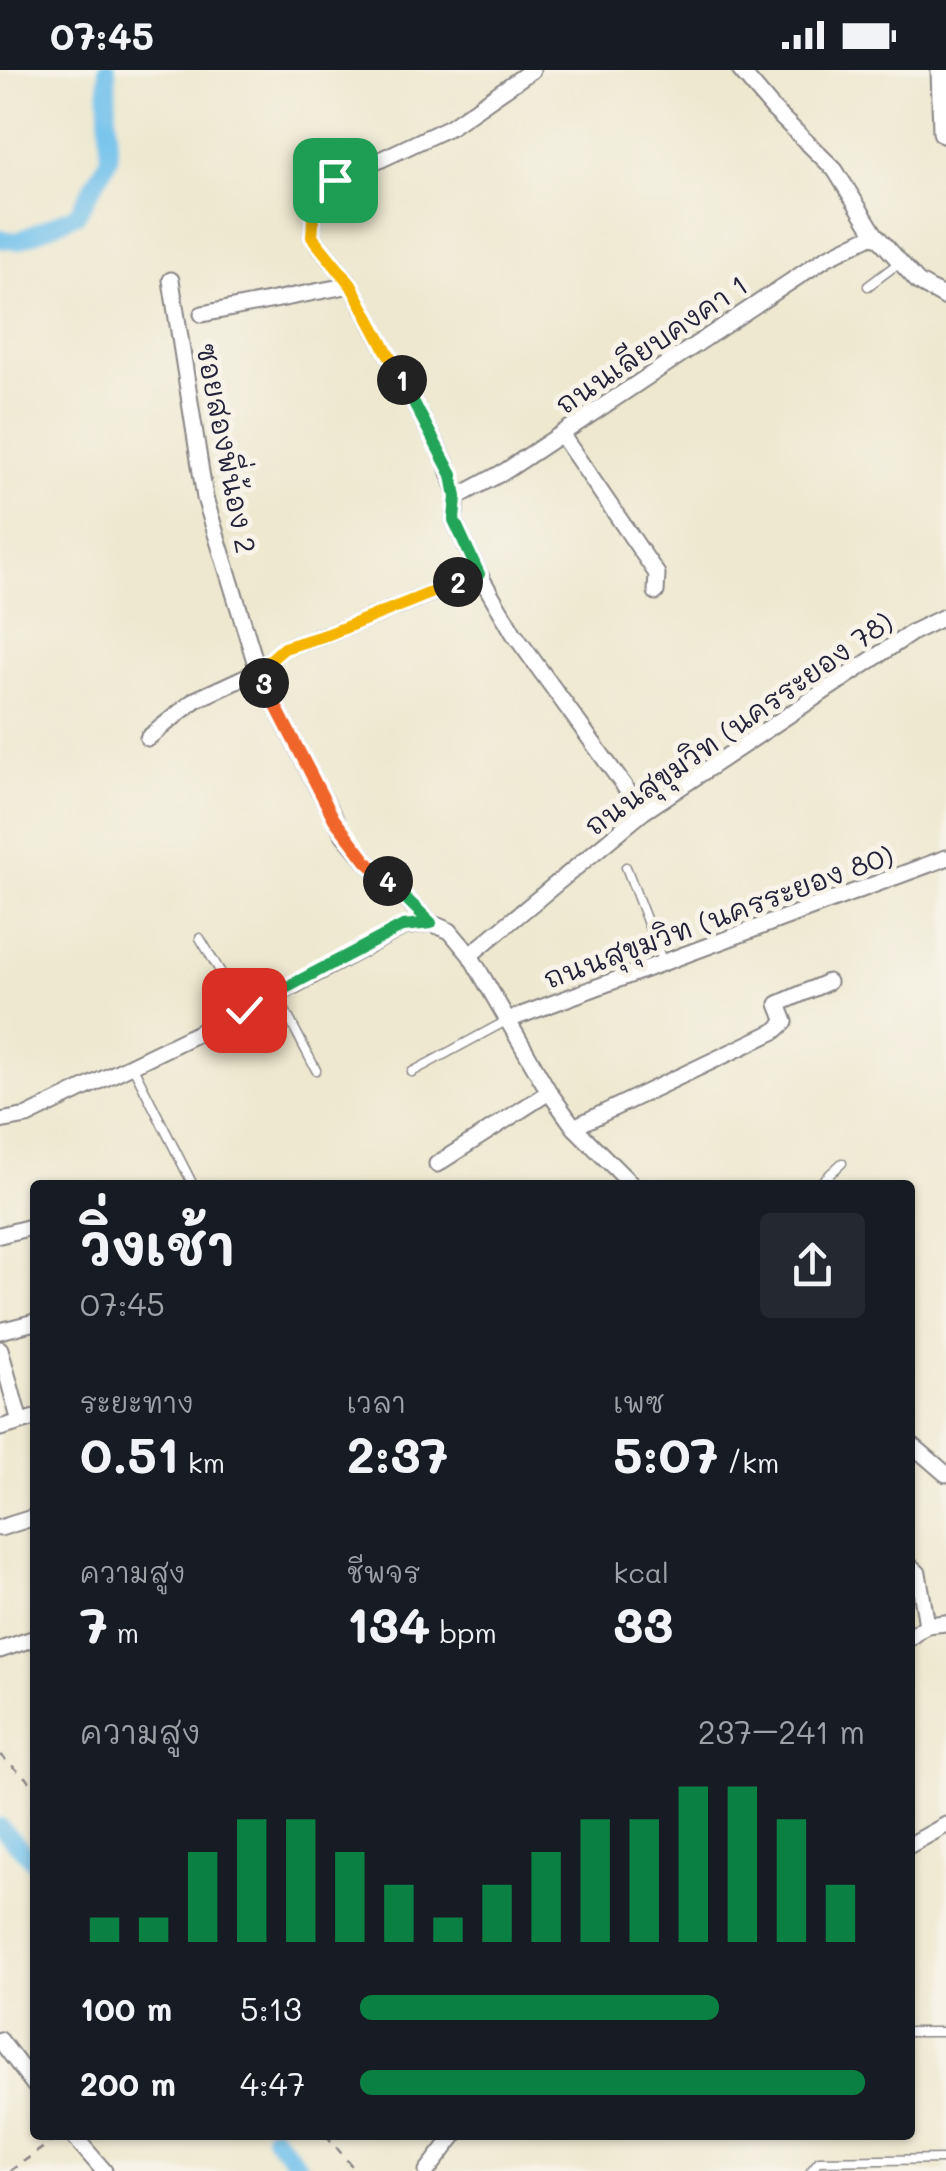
<!DOCTYPE html>
<html lang="th">
<head>
<meta charset="utf-8">
<style>
	body { margin:0; font-family:Mali,"Playpen Sans Thai",sans-serif; background:#242831; color:#f1f3f6; height:100vh; display:flex; flex-direction:column; font-size:38px; white-space:nowrap }
	* { box-sizing:border-box; margin:0 }
	p { font-size:32px; color:#9ea1a6 }
	.icon { flex:none; width:55px; height:55px; fill:none; stroke:currentColor; stroke-width:2; stroke-linecap:round; stroke-linejoin:round }
	.map { position:relative; flex:1; overflow:hidden }
	.details { position:absolute; left:30px; top:1110px; width:885px; height:960px; display:flex; flex-direction:column; background:#171b24; border-radius:10px; box-shadow:0 2px 8px #0004 }
	.details>* { flex:none }
	.pin { position:absolute; display:grid; place-items:center; width:85px; height:85px; color:#fff; margin:-42px; border-radius:20px; box-shadow:0 5px 15px #0006 }
	.km { position:absolute; width:50px; height:50px; margin:-25px; border-radius:50%; background:#222; color:#fff; font-size:28px; line-height:50px; text-align:center }
	.round { display:grid; place-items:center; flex:none; width:105px; height:105px; border-radius:10px; background:#242831 }
	.summary { display:flex; align-items:center; justify-content:space-between; height:170px; padding:0 50px }
	h1 { font-size:55px; font-weight:800; line-height:75px }
	.figures { display:grid; grid-template-columns:repeat(3,1fr); gap:15px; height:170px; padding:10px 50px }
	.figures div { display:grid; align-content:center }
	.figures b { font-size:50px; font-weight:800 }
	.figures small { font-size:28px; font-weight:400 }
	.figures p { font-size:28px }
	.chart { height:280px; padding:20px 50px }
	.chart p { display:flex; justify-content:space-between }
	.chart svg { width:100%; height:180px; margin-top:10px; stroke:#0b8043; stroke-width:6 }
	ul { padding:0 50px; list-style:none; font-size:32px }
	li { display:grid; grid-template-columns:160px 120px 1fr; align-items:center; height:75px }
	li i { height:25px; border-radius:12px; background:#0b8043 }
	.status { display:flex; justify-content:space-between; align-items:center; height:70px; padding:0 50px; background:#171b24; direction:ltr }
	.status svg { height:28px; fill:currentColor }
	.map>svg:first-child { display:block }
</style>
</head>
<body>
<div class="status"><b>07:45</b><svg viewBox="0 0 49 12"><path d="M0 12V9h3v3zM5 12V6h3v6zM10 12V3h3v9zM15 12V0h3v12zM26 1h20v11H26zM47 4h2v5h-2z"/></svg></div>
<div class="map">
<svg width="946" height="2101" viewBox="0 0 946 2101">
	<rect width="100%" height="100%" fill="#f7f3e8"/>
	<filter id="ink" filterUnits="userSpaceOnUse"><feTurbulence type="fractalNoise" baseFrequency=".01" numOctaves="2"/><feDisplacementMap in="SourceGraphic" scale="20" xChannelSelector="R" yChannelSelector="G"/><feConvolveMatrix kernelMatrix="1 2 1 2 8 2 1 2 1" color-interpolation-filters="sRGB"/></filter>
	<filter id="wash" filterUnits="userSpaceOnUse"><feTurbulence type="fractalNoise" baseFrequency=".0048" numOctaves="4" result="noise"/><feDisplacementMap in="SourceGraphic" scale="40" xChannelSelector="R" yChannelSelector="G"/><feGaussianBlur stdDeviation="2.25" result="paint"/><feColorMatrix in="noise" values="0 0 0 0 0 0 0 0 0 0 0 0 0 0 0 0 0 1.4 0 .05"/><feComposite in="paint" operator="in"/></filter>
	<g filter="url(#wash)">
		<rect width="100%" height="100%" fill="#ede8cf"/>
		<g fill="none" stroke-linecap="round" stroke-linejoin="round">
			<path stroke="#71c1ec" stroke-width="18" d="M 0,169 L 18,171 L 77,144 L 109,89 L 107,0
				M 0,1757 L 35,1792
				M 273,2065 L 303,2101"/>
		</g>
	</g>
	<g filter="url(#ink)">
		<g fill="none" stroke-linecap="round" stroke-linejoin="round">
			<defs>
				<path id="lane" d="M 868,216 L 900,192
					M 626,797 L 663,893
					M 200,868 L 244,941
					M 277,925 L 316,1000
					M 132,995 L 193,1115
					M 412,1002 L 508,950
					M 818,1115 L 842,1093
					M 910,1962 L 946,1962
					M 811,2101 L 819,2091 L 946,2089"/>
				<path id="street" d="M 532,0 L 450,57 L 335,111 L 314,136 L 312,167 L 351,215 L 446,393 L 457,427 L 454,450 L 479,504 L 514,564 L 643,742
					M 740,0 L 774,40 L 835,100 L 875,164 L 918,212 L 946,228
					M 171,210 L 205,428 L 258,601 L 316,715 L 344,765 L 367,792 L 431,853
					M 202,244 L 351,215
					M 561,364 L 657,504 L 656,522
					M 457,427 L 507,400 L 826,188 L 875,164
					M 148,668 L 195,630 L 258,601 L 284,578 L 329,564 L 479,504
					M 470,885 L 643,742 L 913,562 L 946,546
					M 508,950 L 946,788
					M 0,1051 L 27,1046 L 132,995 L 277,925 L 403,857 L 431,853 L 450,861 L 470,885 L 549,1022 L 574,1057 L 632,1115
					M 574,1057 L 775,961 L 785,952 L 778,934 L 828,912
					M 437,1094 L 549,1022
					M 0,1165 L 35,1156
					M 0,1261 L 35,1252
					M 0,1279 L 20,1352
					M 0,1358 L 35,1348
					M 910,1373 L 946,1404
					M 0,1458 L 35,1447
					M 910,1496 L 918,1503 L 927,1555
					M 910,1568 L 927,1555 L 946,1553
					M 0,1580 L 35,1568
					M 910,1775 L 946,1755
					M 0,1970 L 35,2016
					M 73,2065 L 104,2101
					M 427,2101 L 455,2065"/>
				<path id="primary" d="M 944,0 L 946,61"/>
			</defs>
			<use href="#lane" stroke="#888585" stroke-width="11"/>
			<use href="#street" stroke="#888585" stroke-width="19"/>
			<use href="#primary" stroke="#888585" stroke-width="29"/>
			<path stroke="#888585" stroke-width="2.5" stroke-dasharray="8 8" stroke-linecap="butt" d="M 0,1685 L 35,1716
				M 326,2065 L 356,2101
				M 10,2101 L 58,2067"/>
			<use href="#lane" stroke="#fff" stroke-width="8"/>
			<use href="#street" stroke="#fff" stroke-width="15"/>
			<use href="#primary" stroke="#fff" stroke-width="25"/>
		</g>
	</g>
	<g fill="none" stroke-linecap="round" stroke-linejoin="round" filter="url(#ink)">
		<defs>
			<path id="split-1" d="M 335,110 L 314,136 L 312,167 L 351,215 L 402,310"/>
			<path id="split-2" d="M 402,310 L 452,405 L 456,427 L 454,450 L 479,504 L 458,512"/>
			<path id="split-3" d="M 264,613 L 258,601 L 284,578 L 329,564 L 458,512"/>
			<path id="split-4" d="M 264,613 L 334,749 L 367,792 L 388,811"/>
			<path id="split-5" d="M 244,940 L 403,856 L 431,853 L 388,811"/>
		</defs>
		<use href="#split-1" stroke="#fff" stroke-width="20"/>
		<use href="#split-2" stroke="#fff" stroke-width="20"/>
		<use href="#split-3" stroke="#fff" stroke-width="20"/>
		<use href="#split-4" stroke="#fff" stroke-width="20"/>
		<use href="#split-5" stroke="#fff" stroke-width="20"/>
		<use href="#split-1" stroke="#f5b400" stroke-width="12"/>
		<use href="#split-2" stroke="#22a559" stroke-width="12"/>
		<use href="#split-3" stroke="#f5b400" stroke-width="12"/>
		<use href="#split-4" stroke="#f0652b" stroke-width="12"/>
		<use href="#split-5" stroke="#22a559" stroke-width="12"/>
	</g>
	<g text-anchor="middle" dominant-baseline="central" stroke-width="10" stroke-linejoin="round" paint-order="stroke">
		<g font-size="28" fill="#22223b" stroke="#f7f3e8">
			<text transform="translate(651 274) rotate(-34)">ถนนเลียบคงคา 1</text>
			<text transform="translate(227 378) rotate(79)">ซอยสองพี่น้อง 2</text>
			<text transform="translate(738 653) rotate(-35)">ถนนสุขุมวิท (นครระยอง 78)</text>
			<text transform="translate(718 846) rotate(-20)">ถนนสุขุมวิท (นครระยอง 80)</text>
		</g>
	</g>
</svg>
<div class="pin" style="left:335px;top:110px;background:#1e9e55"><svg class="icon" aria-label="arrive" viewBox="0 0 24 24"><path d="M6 21V4h12l-3 4 3 4H6"/></svg></div>
<div class="pin" style="left:244px;top:940px;background:#d93025"><svg class="icon" aria-label="check" viewBox="0 0 24 24"><path d="M5 12l5 5 9-10"/></svg></div>
<b class="km" style="left:402px;top:310px">1</b>
<b class="km" style="left:458px;top:512px">2</b>
<b class="km" style="left:264px;top:613px">3</b>
<b class="km" style="left:388px;top:811px">4</b>
<section class="details">
<div class="summary"><div><h1>วิ่งเช้า</h1><p>07:45</p></div><a class="round"><svg class="icon" aria-label="share" viewBox="0 0 24 24"><path d="M12 15V3M7 8l5-5 5 5M5 13v7h14v-7"/></svg></a></div>
<div class="figures">
<div><p>ระยะทาง</p><b>0.51<small> km</small></b></div>
<div><p>เวลา</p><b>2:37</b></div>
<div><p>เพซ</p><b>5:07<small> /km</small></b></div>
</div>
<div class="figures">
<div><p>ความสูง</p><b>7<small> m</small></b></div>
<div><p>ชีพจร</p><b>134<small> bpm</small></b></div>
<div><p>kcal</p><b>33</b></div>
</div>
<div class="chart"><p><span>ความสูง</span>237–241 m</p>
<svg viewBox="0 0 160 44" preserveAspectRatio="none"><path d="M5 44V38M15 44V38M25 44V22M35 44V14M45 44V14M55 44V22M65 44V30M75 44V38M85 44V30M95 44V22M105 44V14M115 44V14M125 44V6M135 44V6M145 44V14M155 44V30"/></svg>
</div>
<ul>
<li><b>100 m</b>5:13<i style="width:71%"></i></li>
<li><b>200 m</b>4:47<i style="width:100%"></i></li>
</ul>
</section>
</div>
</body>
</html>
